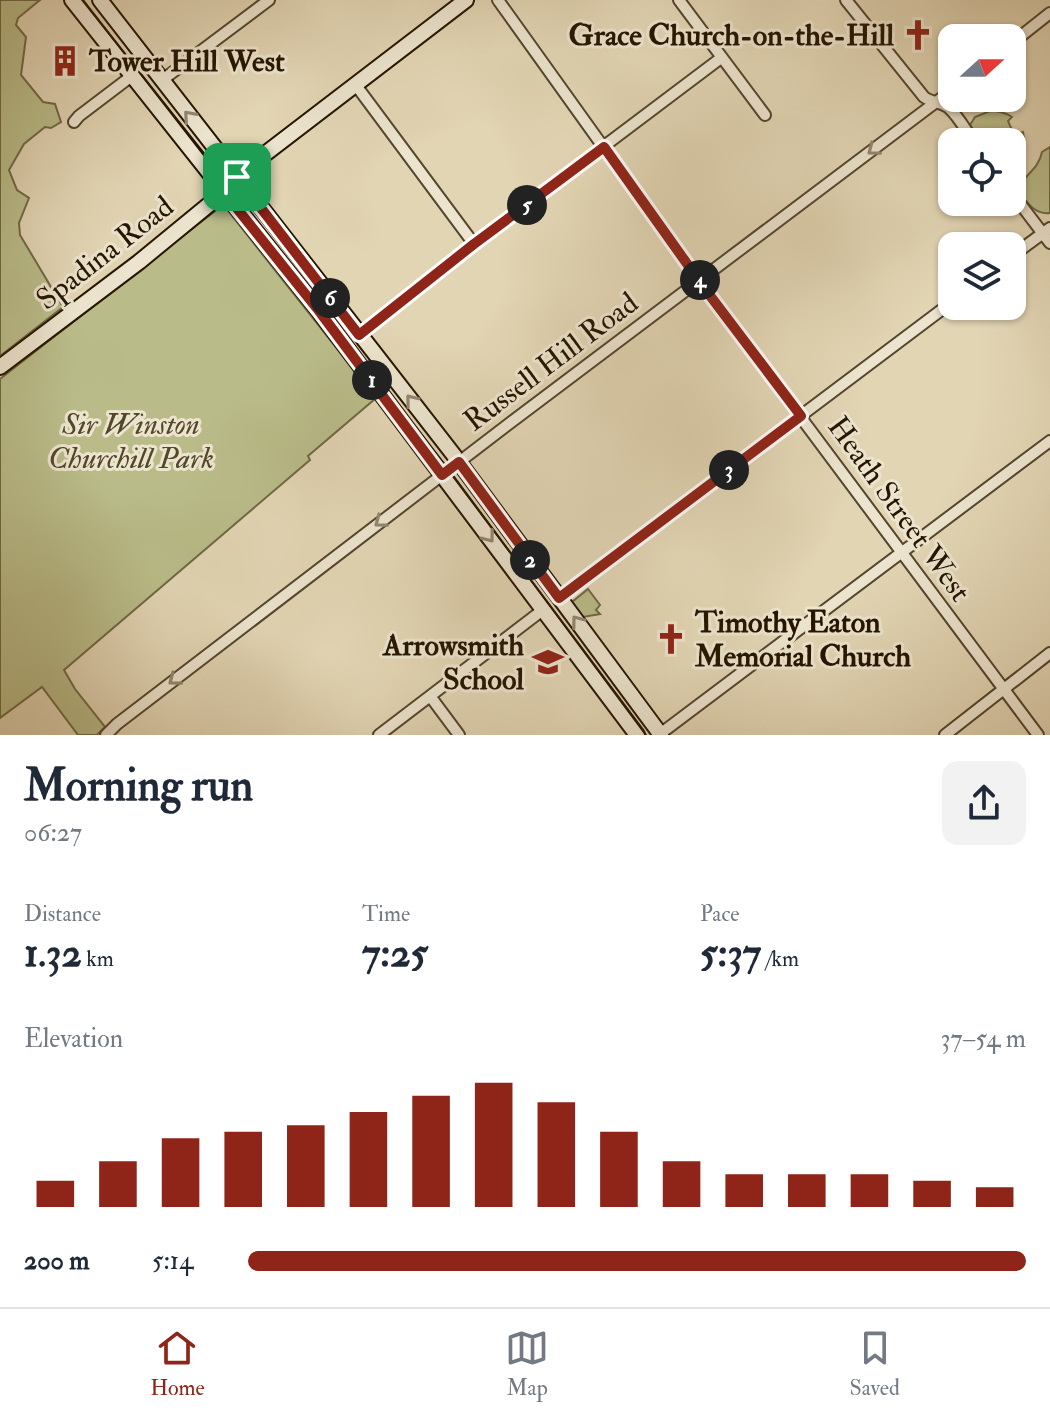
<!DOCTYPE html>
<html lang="en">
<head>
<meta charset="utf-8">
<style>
	body { margin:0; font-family:"IM FELL Double Pica",serif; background:#f2f2f3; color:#1f2937; height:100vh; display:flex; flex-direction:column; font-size:30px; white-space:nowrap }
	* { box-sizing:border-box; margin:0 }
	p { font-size:26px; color:#747a83 }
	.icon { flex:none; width:44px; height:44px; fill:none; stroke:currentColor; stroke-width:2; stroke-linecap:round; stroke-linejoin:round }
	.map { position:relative; height:735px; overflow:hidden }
	.sheet { display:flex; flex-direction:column; background:#fff; flex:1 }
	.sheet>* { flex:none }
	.needle { width:52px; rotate:69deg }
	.tools { position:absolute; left:938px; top:24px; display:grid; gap:16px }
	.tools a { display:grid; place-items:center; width:88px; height:88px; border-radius:16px; background:#fff; box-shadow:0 2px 6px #0004; font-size:40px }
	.pin { position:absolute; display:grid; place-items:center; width:68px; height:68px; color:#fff; margin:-34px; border-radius:16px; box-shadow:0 4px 12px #0006 }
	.km { position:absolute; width:40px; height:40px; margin:-20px; border-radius:50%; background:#222; color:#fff; font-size:22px; line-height:40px; text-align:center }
	.round { display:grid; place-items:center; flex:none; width:84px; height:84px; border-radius:16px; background:#f2f2f3 }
	.headline { display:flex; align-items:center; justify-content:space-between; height:136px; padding:0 24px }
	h1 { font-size:44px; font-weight:700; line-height:60px }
	.metrics { display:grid; grid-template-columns:repeat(3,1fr); gap:12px; height:136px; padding:8px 24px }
	.metrics div { display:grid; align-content:center }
	.metrics b { font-size:40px; font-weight:700 }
	.metrics small { font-size:22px; font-weight:400 }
	.metrics p { font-size:22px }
	.chart { height:224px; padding:16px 24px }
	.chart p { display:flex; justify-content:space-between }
	.chart svg { width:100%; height:144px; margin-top:8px; stroke:#8f2418; stroke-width:6 }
	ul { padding:0 24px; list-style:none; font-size:26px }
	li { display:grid; grid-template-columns:128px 96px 1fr; align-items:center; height:60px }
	li i { height:20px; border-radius:10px; background:#8f2418 }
	.dock { display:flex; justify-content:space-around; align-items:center; height:112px; border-top:2px solid #e0e1e3; background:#fff; font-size:22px; color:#747a83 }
	.dock a { display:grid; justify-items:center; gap:4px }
	.dock .active { color:#8f2418 }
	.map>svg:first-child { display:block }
</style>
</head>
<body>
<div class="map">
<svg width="1050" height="735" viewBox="0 0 1050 735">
	<rect width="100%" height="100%" fill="#e2d5b4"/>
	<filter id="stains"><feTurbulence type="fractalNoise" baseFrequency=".0025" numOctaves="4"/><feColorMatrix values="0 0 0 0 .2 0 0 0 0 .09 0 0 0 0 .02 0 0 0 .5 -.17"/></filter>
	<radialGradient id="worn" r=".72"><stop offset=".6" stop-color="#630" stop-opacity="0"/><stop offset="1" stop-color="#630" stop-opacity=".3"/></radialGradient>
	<path fill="#b9bc89" stroke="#6f6844" stroke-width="2" d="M 0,0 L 40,0 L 18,18 L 16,25 L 26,37 L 21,75 L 43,102 L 55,104 L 61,122 L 51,128 L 45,127 L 24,144 L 9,170 L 17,190 L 29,198 L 19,223 L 20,235 L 63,307 L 0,356 Z
		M 990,111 C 998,111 1005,112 1012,117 L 1008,121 L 1011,128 L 1017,134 L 1023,132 C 1026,146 1022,156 1012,166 L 1012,142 L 983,142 L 970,125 L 975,117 Z
		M 1050,147 L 1050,213 C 1034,215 1026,201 1018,190 C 1022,175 1038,172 1042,152 Z
		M 225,207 L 376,398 L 308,456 L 310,460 L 64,670 L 75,689 L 105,727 L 97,735 L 78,735 L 42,687 L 0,718 L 0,379 L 219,208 Z
		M 588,589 L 600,605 L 596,610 L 600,614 L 583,617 L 572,602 Z"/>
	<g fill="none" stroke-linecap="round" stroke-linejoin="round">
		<defs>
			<path id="street" d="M 498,0 L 705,289 L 1038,735
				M 679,0 L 765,115
				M 846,0 L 924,97 C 932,103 942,102 949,108 C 959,117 966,131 974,142
				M 1012,43 L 1050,13
				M 161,81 L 269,0
				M 355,84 L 474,244
				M 74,122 L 79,116 L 133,75
				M 1012,193 L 1050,243
				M 1012,256 L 1050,228
				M 359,335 L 474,244 L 721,58
				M 559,598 L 952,302
				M 430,696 L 459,735
				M 660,734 L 1050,441
				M 106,735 L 117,724 L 510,423 L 952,90
				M 379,735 L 544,609
				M 945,735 L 1050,653"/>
			<path id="secondary" d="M 72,0 L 319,311 L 637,735
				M 100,0 L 453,454 L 661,735
				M 0,367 L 139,262 L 217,198 L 244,170 L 466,0"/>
		</defs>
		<use href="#street" stroke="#54452d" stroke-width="14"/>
		<use href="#secondary" stroke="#251500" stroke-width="18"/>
		<use href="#street" stroke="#ece4ce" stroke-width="10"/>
		<use href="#secondary" stroke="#ece4ce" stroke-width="14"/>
		<path stroke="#251500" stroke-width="2" d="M 83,0 L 443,462 L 646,735"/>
	</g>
	<defs><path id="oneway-chevron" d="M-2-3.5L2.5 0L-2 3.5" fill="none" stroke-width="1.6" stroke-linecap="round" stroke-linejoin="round" transform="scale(2)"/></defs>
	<g stroke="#928771">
		<use href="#oneway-chevron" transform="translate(189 116) rotate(-131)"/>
		<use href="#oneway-chevron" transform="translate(873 150) rotate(143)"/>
		<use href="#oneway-chevron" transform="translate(411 400) rotate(-129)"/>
		<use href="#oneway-chevron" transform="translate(380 522) rotate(143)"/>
		<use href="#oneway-chevron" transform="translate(489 537) rotate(53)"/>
		<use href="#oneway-chevron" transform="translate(577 621) rotate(-127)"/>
		<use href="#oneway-chevron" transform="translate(174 680) rotate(143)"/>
	</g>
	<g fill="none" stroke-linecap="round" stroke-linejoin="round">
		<defs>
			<path id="route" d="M 604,147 L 705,289 L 801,416 L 559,598 L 459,462 L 442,475 L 319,311 L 223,191 L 237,177 L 359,335 L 474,244 Z"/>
		</defs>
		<use href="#route" stroke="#fff" stroke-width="16"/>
		<use href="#route" stroke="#8f2418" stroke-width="10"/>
	</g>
	<defs>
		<symbol id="church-bare" viewBox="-9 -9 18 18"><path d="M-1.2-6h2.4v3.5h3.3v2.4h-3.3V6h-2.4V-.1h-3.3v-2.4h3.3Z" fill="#8f2418" stroke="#ece4ce" stroke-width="2.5" paint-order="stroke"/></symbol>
		<symbol id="building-bare" viewBox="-9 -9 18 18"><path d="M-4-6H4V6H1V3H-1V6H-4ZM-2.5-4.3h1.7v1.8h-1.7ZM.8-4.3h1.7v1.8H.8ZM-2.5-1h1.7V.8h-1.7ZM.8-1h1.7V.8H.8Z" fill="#8f2418" stroke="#ece4ce" stroke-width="2.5" paint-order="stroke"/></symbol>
		<symbol id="school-bare" viewBox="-9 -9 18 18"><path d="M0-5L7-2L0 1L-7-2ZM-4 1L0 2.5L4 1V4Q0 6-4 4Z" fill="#8f2418" stroke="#ece4ce" stroke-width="2.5" paint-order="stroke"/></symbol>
	</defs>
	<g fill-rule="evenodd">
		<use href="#church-bare" x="896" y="13" width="44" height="44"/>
		<use href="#building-bare" x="43" y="39" width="44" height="44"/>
		<use href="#church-bare" x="649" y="617" width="44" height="44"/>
		<use href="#school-bare" x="526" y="640" width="44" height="44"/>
	</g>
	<g text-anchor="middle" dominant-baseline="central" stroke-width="6" stroke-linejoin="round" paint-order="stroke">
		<g font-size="30" font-weight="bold" fill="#251500" stroke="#ece4ce" text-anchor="end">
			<text x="894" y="35">Grace Church-on-the-Hill</text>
			<text x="89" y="61" text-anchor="start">Tower Hill West</text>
			<text x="695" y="622" text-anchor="start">Timothy Eaton<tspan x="695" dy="34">Memorial Church</tspan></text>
			<text x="524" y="645">Arrowsmith<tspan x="524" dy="34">School</tspan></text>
		</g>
		<g font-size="30" fill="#251500" stroke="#ece4ce">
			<text transform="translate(105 253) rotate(-38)">Spadina Road</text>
			<text transform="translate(551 362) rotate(-37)">Russell Hill Road</text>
			<text transform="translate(899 509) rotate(54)">Heath Street West</text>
		</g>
		<g font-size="30" font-style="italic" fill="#514729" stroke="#ece4ce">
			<text x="131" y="424">Sir Winston<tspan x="131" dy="34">Churchill Park</tspan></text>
		</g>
	</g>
	<rect width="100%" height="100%" filter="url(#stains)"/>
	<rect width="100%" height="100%" fill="url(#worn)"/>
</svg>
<div class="tools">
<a><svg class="needle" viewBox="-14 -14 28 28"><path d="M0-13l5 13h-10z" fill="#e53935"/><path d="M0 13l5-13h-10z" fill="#747a83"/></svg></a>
<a><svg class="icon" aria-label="locate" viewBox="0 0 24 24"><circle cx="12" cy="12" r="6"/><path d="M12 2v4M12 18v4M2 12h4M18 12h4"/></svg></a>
<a><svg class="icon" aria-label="layers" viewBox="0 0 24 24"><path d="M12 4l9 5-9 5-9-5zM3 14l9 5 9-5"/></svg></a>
</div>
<div class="pin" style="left:237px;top:177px;background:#1e9e55"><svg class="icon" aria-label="arrive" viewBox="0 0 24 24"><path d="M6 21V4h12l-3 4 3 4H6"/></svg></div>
<b class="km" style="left:372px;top:380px">1</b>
<b class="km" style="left:530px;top:560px">2</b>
<b class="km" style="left:729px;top:470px">3</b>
<b class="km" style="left:700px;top:280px">4</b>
<b class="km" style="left:527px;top:205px">5</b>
<b class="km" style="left:330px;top:298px">6</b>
</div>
<section class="sheet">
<div class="headline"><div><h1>Morning run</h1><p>06:27</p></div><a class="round"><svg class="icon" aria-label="share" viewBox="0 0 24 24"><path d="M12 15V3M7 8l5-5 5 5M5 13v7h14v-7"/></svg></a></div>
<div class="metrics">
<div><p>Distance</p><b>1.32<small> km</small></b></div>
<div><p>Time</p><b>7:25</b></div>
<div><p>Pace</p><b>5:37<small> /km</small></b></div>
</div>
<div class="chart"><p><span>Elevation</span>37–54 m</p>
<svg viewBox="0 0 160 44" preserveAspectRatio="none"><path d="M5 44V36M15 44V30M25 44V23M35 44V21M45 44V19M55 44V15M65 44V10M75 44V6M85 44V12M95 44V21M105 44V30M115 44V34M125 44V34M135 44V34M145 44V36M155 44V38"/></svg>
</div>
<ul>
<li><b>200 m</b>5:14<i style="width:100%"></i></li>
</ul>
</section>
<nav class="dock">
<a class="active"><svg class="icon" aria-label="home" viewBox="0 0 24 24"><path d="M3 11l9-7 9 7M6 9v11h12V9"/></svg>Home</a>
<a><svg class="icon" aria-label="map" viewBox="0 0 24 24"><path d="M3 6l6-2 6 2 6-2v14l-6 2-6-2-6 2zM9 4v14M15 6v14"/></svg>Map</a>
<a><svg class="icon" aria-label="saved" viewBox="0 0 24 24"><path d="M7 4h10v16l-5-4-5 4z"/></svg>Saved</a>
</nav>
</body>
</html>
